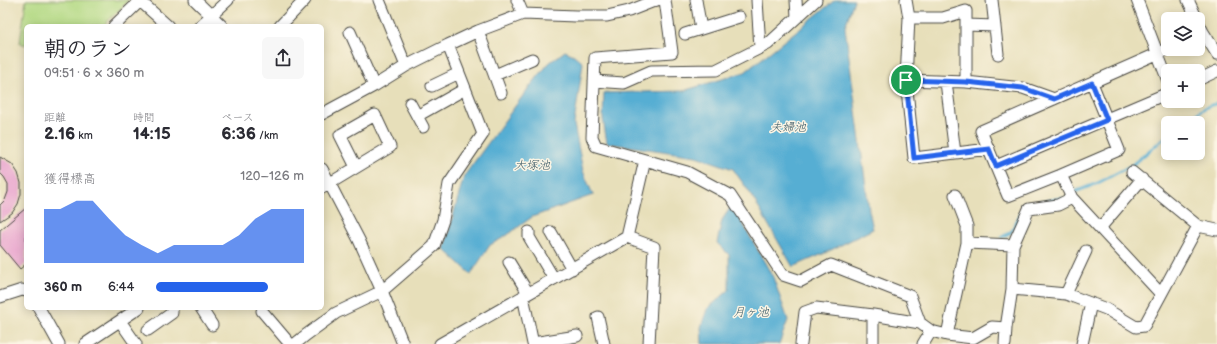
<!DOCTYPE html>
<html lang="ja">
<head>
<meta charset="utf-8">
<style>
	body { margin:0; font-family:"Balsamiq Sans","Klee One",sans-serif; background:#f7f7f7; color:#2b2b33; height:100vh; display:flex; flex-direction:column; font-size:15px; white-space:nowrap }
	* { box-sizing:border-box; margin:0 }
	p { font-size:13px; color:#7c7c81 }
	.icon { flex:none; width:22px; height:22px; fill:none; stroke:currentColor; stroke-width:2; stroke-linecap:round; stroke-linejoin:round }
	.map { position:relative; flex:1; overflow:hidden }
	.details { position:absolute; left:24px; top:24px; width:300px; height:286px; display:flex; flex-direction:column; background:#fff; border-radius:6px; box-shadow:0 2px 10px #0003 }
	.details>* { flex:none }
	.fabs { position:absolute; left:1161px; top:12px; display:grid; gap:8px }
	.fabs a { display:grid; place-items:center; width:44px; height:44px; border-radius:6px; background:#fff; box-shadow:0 2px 10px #0003; font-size:20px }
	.pin { position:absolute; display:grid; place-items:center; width:34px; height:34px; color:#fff; margin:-17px; border:2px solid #fff; border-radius:50%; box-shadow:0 1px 4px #0007 }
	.round { display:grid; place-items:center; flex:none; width:42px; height:42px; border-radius:6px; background:#f7f7f7 }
	.overview { display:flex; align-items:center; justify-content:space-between; height:68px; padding:0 20px }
	h1 { font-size:22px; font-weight:700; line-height:30px }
	.metrics { display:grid; grid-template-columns:repeat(3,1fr); gap:6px; height:68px; padding:4px 20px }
	.metrics div { display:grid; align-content:center }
	.metrics b { font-size:17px; font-weight:700 }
	.metrics small { font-size:11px; font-weight:400 }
	.metrics p { font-size:11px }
	.chart { height:112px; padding:8px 20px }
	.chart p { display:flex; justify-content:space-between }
	.chart svg { width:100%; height:72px; margin-top:4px; fill:#2563eb; opacity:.7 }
	ul { padding:0 20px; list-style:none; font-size:13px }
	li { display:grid; grid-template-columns:64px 48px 1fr; align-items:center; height:30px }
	li i { height:10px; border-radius:5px; background:#2563eb }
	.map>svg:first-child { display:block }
</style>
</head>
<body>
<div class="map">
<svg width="1217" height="344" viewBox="0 0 1217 344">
	<rect width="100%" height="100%" fill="#fcf5e5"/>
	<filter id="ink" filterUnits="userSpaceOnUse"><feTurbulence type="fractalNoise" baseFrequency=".025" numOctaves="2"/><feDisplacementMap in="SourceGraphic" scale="8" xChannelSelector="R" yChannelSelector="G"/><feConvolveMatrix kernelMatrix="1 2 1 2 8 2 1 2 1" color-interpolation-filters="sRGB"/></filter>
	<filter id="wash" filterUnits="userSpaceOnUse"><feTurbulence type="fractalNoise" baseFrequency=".012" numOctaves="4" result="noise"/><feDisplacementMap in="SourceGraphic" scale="16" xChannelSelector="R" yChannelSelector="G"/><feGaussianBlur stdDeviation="0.9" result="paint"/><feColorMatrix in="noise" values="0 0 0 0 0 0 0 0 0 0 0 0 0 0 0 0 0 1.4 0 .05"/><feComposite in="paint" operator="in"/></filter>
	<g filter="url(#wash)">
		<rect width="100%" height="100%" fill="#e7dfba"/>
		<path fill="#b2d983" stroke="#6e8257" d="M 26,0 L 129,0 L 103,26 L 26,26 L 26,45 L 20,43 Z"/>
		<path fill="#57aed3" stroke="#416c7f" d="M 835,0 L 854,0 L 845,27 L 869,210 L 873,229 L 825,253 L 793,267 L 750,193 L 733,169 L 696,156 L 607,143 L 603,119 L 604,93 L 683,91 L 745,72 Z
			M 565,51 L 574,55 L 583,63 L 574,124 L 583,171 L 593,195 L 532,217 L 506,236 L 490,245 L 471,274 L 444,249 L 464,176 L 527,90 L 549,63 Z
			M 732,205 L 773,277 L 788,320 L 779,344 L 702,344 L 701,327 L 707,309 L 729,290 L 729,255 L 717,243 L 722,220 Z"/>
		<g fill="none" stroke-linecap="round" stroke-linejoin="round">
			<path stroke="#57aed3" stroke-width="3" d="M 1185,123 C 1193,117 1206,104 1217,104
				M 1072,193 L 1098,183 L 1132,165 L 1168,135
				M 1041,202 L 1061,198
				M 1002,237 L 1011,232 L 1022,211"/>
		</g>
		<g id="blocks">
			<path fill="#e79fcc" d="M 0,157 L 12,164 L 18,173 L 21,183 L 21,194 L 18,204 L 12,213 L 0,221 L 0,205 L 5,200 L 8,192 L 8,184 L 4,177 L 0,173 Z
				M 26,208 L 26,264 L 20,269 L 0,245 L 0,230 Z"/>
		</g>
	</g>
	<g filter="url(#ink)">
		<use href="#blocks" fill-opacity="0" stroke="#474640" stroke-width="1"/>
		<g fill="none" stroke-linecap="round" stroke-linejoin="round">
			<defs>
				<path id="minor" d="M 139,0 L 168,26
					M 195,0 L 222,26
					M 379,0 L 406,66
					M 517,0 L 523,14
					M 665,0 L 672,52 L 595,58 L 592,137 L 596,146 L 687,172 L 730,195 L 783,275 L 801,281 L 831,265 L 910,296 L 920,323
					M 696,0 L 701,29
					M 757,0 L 760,48
					M 796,0 L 797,17
					M 906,0 L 909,18 L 906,80 L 966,82 L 1023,88 L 1054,99
					M 992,0 L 998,54
					M 1137,0 L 1168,81
					M 1188,0 L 1197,19
					M 909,18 L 943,18 L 966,11 L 966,82
					M 1198,22 L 1203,32 L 1217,54
					M 966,25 L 995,26
					M 114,26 L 140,1
					M 200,26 L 228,0
					M 280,26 L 305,0
					M 478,31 L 501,93
					M 350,32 L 374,86
					M 685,34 L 739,17
					M 495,75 L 532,59
					M 906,80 L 914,158 L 989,149
					M 1198,80 L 1217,71
					M 594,81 L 624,83 L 651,71 L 716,70 L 768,44 L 816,0
					M 946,82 L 955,153
					M 1092,83 L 1119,150 L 1061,175 L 1008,196 L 981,131 L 1168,49
					M 432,86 L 459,73
					M 410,103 L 423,127
					M 322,114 L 374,86 L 406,66 L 448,45 L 478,31 L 523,14 L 576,16 L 607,16 L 629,11 L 657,0
					M 417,116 L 465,89
					M 996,166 L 1168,93
					M 322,169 L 359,240 L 382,291 L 403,344
					M 1132,172 L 1198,226
					M 1061,175 L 1072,198
					M 322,188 L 390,147 L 375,115 L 340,135 L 356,167
					M 1100,228 L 1142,179
					M 529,232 L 529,237 L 554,279
					M 551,232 L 572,269
					M 627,237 L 654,247 L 649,344
					M 967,243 L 1013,245
					M 509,262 L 528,293
					M 1066,294 L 1086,251
					M 1161,294 L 1072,198 L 1058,205 L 1029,209 L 1013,245 L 1012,289 L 1066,294 L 1106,309 L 1136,327 L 1144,326 L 1198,226 L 1217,230
					M 523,296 L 533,344
					M 0,297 L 22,290 L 26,291
					M 39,308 L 59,344
					M 201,308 L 212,325
					M 262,311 L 290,344
					M 598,317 L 604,344
					M 120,321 L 136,344
					M 148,330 L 172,313 L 172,308
					M 947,335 L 967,243 L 967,226 L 955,195
					M 533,343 L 577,336
					M 85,344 L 139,308
					M 295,344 L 306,335 L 336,313 L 382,291 L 434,246 L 443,220 L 449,184 L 483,134 L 448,45
					M 440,344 L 627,237 L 645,160
					M 801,344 L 805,312 L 816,308 L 873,315 L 920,323 L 931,331
					M 873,344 L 873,315
					M 923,344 L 931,331 L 947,335 L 973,338 L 992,327 L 1006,328
					M 1005,344 L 1006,328 L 1012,289
					M 1082,344 L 1091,303"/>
			</defs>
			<use href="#minor" stroke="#474640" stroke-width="13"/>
			<use href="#minor" stroke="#fff" stroke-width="11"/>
		</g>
	</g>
	<g fill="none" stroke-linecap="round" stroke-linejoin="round" filter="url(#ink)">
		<defs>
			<path id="route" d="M 906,80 L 966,82 L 1023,88 L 1054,99 L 1092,83 L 1107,120 L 996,166 L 989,149 L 914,158 Z"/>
		</defs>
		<use href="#route" stroke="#fff" stroke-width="8"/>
		<use href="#route" stroke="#2563eb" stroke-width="5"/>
	</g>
	<g text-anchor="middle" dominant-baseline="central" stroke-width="3" stroke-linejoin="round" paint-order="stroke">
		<g font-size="12" font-style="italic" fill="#3a5966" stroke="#fcf5e5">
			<text x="788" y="127">夫婦池</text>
			<text x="532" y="165">大塚池</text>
			<text x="751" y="312">月ヶ池</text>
		</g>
	</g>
</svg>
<div class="fabs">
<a><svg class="icon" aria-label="layers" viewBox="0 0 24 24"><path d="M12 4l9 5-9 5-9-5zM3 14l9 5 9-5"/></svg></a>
<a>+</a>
<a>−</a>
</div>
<div class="pin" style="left:906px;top:80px;background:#1e9e55"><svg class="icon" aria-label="arrive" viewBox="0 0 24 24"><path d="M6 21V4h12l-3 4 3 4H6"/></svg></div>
<section class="details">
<div class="overview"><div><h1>朝のラン</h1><p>09:51 · 6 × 360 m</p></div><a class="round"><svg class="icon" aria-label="share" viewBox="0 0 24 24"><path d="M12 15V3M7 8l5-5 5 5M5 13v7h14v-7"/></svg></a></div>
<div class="metrics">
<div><p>距離</p><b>2.16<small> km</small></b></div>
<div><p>時間</p><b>14:15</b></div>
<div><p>ペース</p><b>6:36<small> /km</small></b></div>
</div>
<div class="chart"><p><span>獲得標高</span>120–126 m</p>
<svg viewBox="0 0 160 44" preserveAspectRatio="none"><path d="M0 44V11L10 11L20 6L30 6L40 17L50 27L60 33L70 38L80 33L90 33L100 33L110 33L120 27L130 17L140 11L150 11L160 11V44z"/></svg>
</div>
<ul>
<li><b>360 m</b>6:44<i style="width:76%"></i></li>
</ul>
</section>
</div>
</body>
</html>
